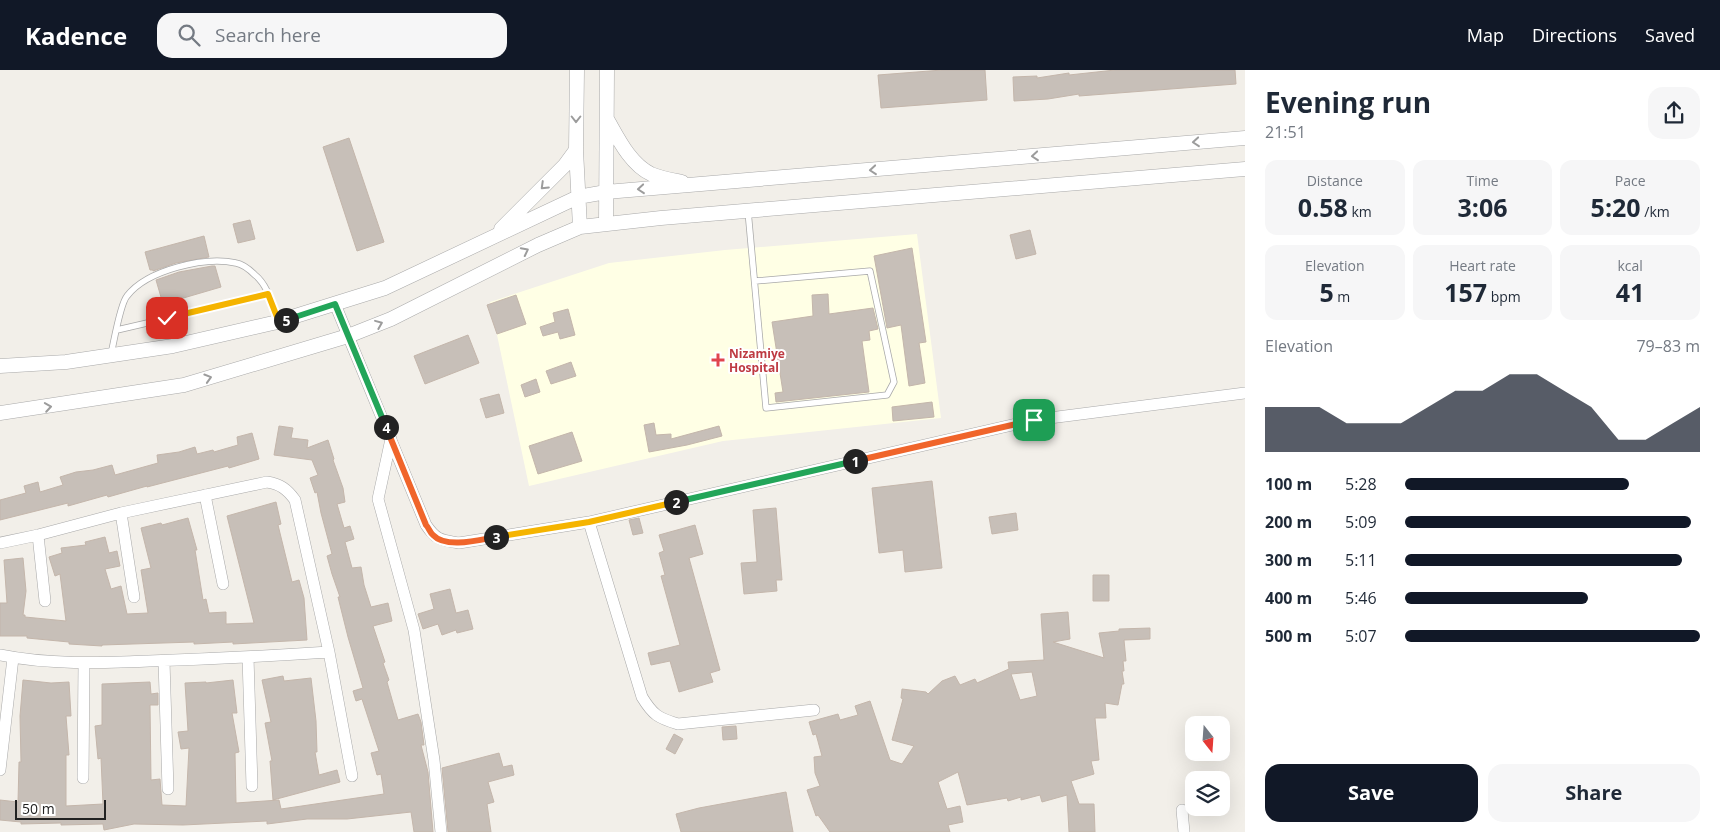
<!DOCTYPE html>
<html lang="en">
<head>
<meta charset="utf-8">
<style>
	body { margin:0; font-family:"Open Sans",sans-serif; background:#f6f6f7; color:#1f2937; height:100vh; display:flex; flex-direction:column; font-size:19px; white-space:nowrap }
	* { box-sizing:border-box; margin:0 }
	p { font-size:16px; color:#747a83 }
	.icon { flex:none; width:28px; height:28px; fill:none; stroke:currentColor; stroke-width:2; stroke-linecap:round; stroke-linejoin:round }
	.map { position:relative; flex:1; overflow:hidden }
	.drawer { display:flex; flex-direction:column; background:#fff; width:475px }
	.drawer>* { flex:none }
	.needle { width:32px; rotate:163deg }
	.buttons { position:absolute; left:1185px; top:646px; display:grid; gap:10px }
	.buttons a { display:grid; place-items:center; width:45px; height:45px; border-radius:10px; background:#fff; box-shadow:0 5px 20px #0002; font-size:25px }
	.scale { position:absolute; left:15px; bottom:12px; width:91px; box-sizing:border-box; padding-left:5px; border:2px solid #222; border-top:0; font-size:14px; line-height:18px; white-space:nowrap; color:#222; -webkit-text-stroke:4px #fff; paint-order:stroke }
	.pin { position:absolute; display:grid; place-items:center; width:42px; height:42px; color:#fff; margin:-21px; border-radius:10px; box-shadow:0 2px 8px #0006 }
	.km { position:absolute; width:25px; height:25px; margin:-12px; border-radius:50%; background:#222; color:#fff; font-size:14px; line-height:25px; text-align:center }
	.round { display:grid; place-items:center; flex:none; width:52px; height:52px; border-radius:15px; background:#f6f6f7 }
	.head { display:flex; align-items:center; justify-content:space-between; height:85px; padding:0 20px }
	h1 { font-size:28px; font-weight:700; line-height:38px }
	.figures { display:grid; grid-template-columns:repeat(3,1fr); gap:8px; height:85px; padding:5px 20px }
	.figures div { display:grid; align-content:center; border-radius:12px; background:#f6f6f7; text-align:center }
	.figures b { font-size:25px; font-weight:700 }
	.figures small { font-size:14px; font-weight:400 }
	.figures p { font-size:14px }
	.chart { height:140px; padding:10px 20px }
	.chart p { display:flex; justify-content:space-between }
	.chart svg { width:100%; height:90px; margin-top:5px; fill:#111827; opacity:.7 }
	.primary-button { display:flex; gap:10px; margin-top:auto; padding:10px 20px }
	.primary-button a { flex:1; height:58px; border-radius:15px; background:#111827; color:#fff; font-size:20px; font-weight:700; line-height:58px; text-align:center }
	.primary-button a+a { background:#f6f6f7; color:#1f2937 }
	ul { padding:0 20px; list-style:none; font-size:16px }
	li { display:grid; grid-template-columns:80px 60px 1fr; align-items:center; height:38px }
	li i { height:12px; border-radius:6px; background:#111827 }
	header { display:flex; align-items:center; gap:30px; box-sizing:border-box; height:70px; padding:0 25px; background:#111827; color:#fff }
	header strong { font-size:24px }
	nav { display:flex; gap:28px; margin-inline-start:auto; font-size:18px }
	.search { width:350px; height:45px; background:#f6f6f7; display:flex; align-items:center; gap:12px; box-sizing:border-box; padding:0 18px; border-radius:15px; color:#747a83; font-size:19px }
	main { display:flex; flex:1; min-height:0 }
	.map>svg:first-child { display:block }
</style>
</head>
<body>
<header>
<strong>Kadence</strong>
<div class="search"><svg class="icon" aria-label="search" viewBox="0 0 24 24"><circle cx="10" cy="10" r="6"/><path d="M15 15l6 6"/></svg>Search here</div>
<nav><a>Map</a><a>Directions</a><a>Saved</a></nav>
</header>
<main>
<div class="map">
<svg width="1245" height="762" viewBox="0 0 1245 762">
	<rect width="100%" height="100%" fill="#f2efe9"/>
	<path fill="#ffffe5" d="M 917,164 L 941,348 L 723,371 L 529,416 L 490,232 L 609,193 L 725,180 Z"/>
	<path fill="#c7bfb8" stroke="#c4b6ab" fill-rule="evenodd" d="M 942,0 L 985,0 L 987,30 L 881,38 L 878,5 Z
		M 1115,0 L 1235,0 L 1236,14 L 1079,26 L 1079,24 L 1048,29 L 1014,31 L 1013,7 L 1037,6 L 1037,8 L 1069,3 L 1069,5 Z
		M 349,68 L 384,172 L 357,181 L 323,77 Z
		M 250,150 L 255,169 L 238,173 L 233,154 Z
		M 1030,160 L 1036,184 L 1016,189 L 1010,165 Z
		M 204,166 L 209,187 L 176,193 L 153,201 L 153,200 L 150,200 L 145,182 Z
		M 912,178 L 926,272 L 919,273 L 925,313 L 909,316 L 901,255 L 887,258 L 874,186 Z
		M 212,196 L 215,196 L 221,217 L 163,234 L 156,210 L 179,202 Z
		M 828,224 L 829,244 L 873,238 L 878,259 L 869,261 L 870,270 L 862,271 L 869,322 L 776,332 L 775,323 L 783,322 L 772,252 L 813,246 L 812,225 Z
		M 516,225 L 526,254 L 497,264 L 487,235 Z
		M 568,239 L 575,265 L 560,269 L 558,262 L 543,266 L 540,257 L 555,252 L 553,243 Z
		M 468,265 L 479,293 L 425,314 L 414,286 Z
		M 571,292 L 576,306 L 551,314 L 546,301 Z
		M 536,309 L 540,322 L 525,327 L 521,315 Z
		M 499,324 L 504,343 L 486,348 L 480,329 Z
		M 932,332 L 934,347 L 893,351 L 892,337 Z
		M 654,353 L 656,365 L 671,364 L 671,369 L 719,356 L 722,366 L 687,375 L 649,382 L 644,355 Z
		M 279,356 L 293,358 L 291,368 L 308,370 L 307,378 L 328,370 L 334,389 L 333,390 L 343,418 L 345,432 L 337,434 L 344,458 L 350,456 L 354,469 L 345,472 L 352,498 L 361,497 L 364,515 L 371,537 L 388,533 L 392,551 L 373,556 L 385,592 L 383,593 L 389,610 L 387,612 L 393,633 L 398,650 L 418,644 L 421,652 L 424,675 L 421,675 L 428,702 L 433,762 L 414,762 L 411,742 L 347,749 L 307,749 L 267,754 L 267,751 L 183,755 L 134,754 L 104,760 L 103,754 L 61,755 L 61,753 L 21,754 L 21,752 L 0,750 L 0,730 L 18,732 L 19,692 L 21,692 L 20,646 L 23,610 L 51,613 L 69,612 L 71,646 L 66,646 L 69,685 L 66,685 L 66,736 L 103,734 L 101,688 L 98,689 L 95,656 L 102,655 L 102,614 L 150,612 L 151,624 L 158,623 L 158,635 L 150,635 L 151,710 L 160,709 L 162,735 L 186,736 L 189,678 L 181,679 L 178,662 L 188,661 L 185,613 L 206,612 L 206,613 L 233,610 L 237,643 L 232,643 L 239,682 L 235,683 L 236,733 L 279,730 L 281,739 L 384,724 L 381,704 L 377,705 L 371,683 L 379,681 L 362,629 L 356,631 L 353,621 L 363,618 L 348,567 L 338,527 L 340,527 L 332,504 L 327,486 L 332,484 L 321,443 L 317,422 L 315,423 L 310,408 L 318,405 L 312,390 L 274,385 Z
		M 572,362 L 582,391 L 538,404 L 529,376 Z
		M 252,363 L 259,389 L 229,398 L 228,396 L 147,417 L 147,416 L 108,427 L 107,425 L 68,436 L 68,433 L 0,450 L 0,430 L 26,423 L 24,416 L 38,412 L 40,422 L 63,415 L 60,407 L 76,402 L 93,400 L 112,395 L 115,405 L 158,393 L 157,385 L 179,382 L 195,377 L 197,384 L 213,380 L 214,382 L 238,375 L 237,367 Z
		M 932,411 L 942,498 L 905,502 L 903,480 L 879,483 L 872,418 Z
		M 276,432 L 281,454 L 278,455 L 292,512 L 299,510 L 304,528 L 307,570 L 233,574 L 233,572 L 194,574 L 194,572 L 102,575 L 102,576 L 69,574 L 69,572 L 27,568 L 27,566 L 0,566 L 0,533 L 7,533 L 4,490 L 23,488 L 26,521 L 23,545 L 25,545 L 25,547 L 66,551 L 60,504 L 55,506 L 49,487 L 62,483 L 61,478 L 86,475 L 85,472 L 105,467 L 109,483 L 117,481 L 120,496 L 105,499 L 111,519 L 121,516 L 127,544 L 148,543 L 141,500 L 151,498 L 141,458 L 161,453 L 162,455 L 188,448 L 197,480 L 195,480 L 203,530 L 206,529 L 209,543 L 226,542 L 226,554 L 254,553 L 227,446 Z
		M 776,438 L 782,510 L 776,510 L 777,521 L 744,524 L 741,493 L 757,492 L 753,440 Z
		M 1016,443 L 1018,460 L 992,464 L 989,447 Z
		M 639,448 L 643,463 L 633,465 L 629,450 Z
		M 695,455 L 703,484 L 689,488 L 720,600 L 710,603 L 713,612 L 679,622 L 670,591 L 651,595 L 648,583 L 680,575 L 661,506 L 665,505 L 659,483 L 664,481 L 659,465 Z
		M 1093,505 L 1109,505 L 1109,531 L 1093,531 Z
		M 450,519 L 456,543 L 468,540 L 473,559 L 457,563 L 456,560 L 442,565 L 438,554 L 423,559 L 418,544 L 434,539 L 430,524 Z
		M 1068,542 L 1070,569 L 1053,572 L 1104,588 L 1099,563 L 1119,561 L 1119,559 L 1150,558 L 1150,569 L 1124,570 L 1126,591 L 1123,591 L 1124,601 L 1122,601 L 1124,614 L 1122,614 L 1118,635 L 1105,633 L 1106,648 L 1095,648 L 1099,690 L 1091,691 L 1094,704 L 1071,711 L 1079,734 L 1094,734 L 1095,762 L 1069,762 L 1067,725 L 1042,732 L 1040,725 L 1021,730 L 1021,727 L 1008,731 L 1007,728 L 967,735 L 958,702 L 938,712 L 947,739 L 960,736 L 963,752 L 948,755 L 950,762 L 830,762 L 818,745 L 816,746 L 807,720 L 820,716 L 815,703 L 814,687 L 822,686 L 816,664 L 813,665 L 809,652 L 838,644 L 840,650 L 858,645 L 855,636 L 870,631 L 890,690 L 902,694 L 914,676 L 892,670 L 903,629 L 901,628 L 902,619 L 926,622 L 928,624 L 942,611 L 955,606 L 960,615 L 975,609 L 977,613 L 1009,599 L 1008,592 L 1044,590 L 1041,544 ZM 1032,602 L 1037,626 L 1020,630 L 1011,604 Z
		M 283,606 L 284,611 L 311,608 L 316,651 L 317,682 L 315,682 L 319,705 L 337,700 L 340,712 L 273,730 L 270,691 L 272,691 L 265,653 L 271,652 L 262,610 Z
		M 736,656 L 737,669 L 723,670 L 722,657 Z
		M 674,664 L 683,669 L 675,684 L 666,679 Z
		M 499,683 L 503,697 L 512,695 L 514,705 L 488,712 L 494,732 L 487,734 L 491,762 L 448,762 L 442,698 Z
		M 786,722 L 793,762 L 681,762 L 676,744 L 699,738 Z"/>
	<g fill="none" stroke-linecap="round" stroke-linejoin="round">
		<defs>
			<path id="service" d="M 748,141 L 766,338 L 887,325 L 894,312 L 870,201 L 755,211
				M 117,260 L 268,225
				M 111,284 C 114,272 120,234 127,226 C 147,200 205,186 236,193 C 242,194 250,200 255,205 C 268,215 273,237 279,252"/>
			<path id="minor" d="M 335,234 L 426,455 C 437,471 442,470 459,473 L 589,452 L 642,627 C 653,645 658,648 678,654 L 814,640
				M 391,369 L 378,429 L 414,560 L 434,690 L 441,762
				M 205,425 L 223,514
				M 121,443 L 134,527
				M 589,452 L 1034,350 L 1245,323
				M 38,465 L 45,531
				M 0,473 L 38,465 L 121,443 L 267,412 C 280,414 287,419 295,430 L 329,582 L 352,706
				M 0,585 C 49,595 99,593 149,591 C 209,589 269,586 329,582
				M 248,587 L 252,716
				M 164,591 L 168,719
				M 0,700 L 13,588
				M 83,708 L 84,593
				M 1182,740 L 1184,762"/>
			<path id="tertiary" d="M 577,0 L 576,80 L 580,157
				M 607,49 C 618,68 630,94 651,104 C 660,108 672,110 682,112
				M 606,154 L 607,0
				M 501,159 L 565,95 L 576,80
				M 0,296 L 66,292 L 173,276 L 273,253 L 385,218 L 578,127 L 606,122 L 1245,68
				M 0,343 L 184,315 L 348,266 L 391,249 L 538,175 L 580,157 L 661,148 L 1245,99"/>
		</defs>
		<use href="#service" stroke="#a9a9a9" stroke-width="7"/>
		<use href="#minor" stroke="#a9a9a9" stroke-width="12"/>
		<use href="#tertiary" stroke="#a9a9a9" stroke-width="15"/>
		<use href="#service" stroke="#fff" stroke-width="5.5"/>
		<use href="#minor" stroke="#fff" stroke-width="11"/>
		<use href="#tertiary" stroke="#fff" stroke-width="14"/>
	</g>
	<defs><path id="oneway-chevron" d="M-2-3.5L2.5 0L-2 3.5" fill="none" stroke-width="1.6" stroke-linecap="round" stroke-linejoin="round" transform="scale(1.25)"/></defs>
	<g stroke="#9c9c9c">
		<use href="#oneway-chevron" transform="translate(576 49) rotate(90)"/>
		<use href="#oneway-chevron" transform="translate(1196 72) rotate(175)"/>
		<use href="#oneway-chevron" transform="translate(1035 86) rotate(175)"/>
		<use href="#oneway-chevron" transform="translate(873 100) rotate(175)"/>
		<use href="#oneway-chevron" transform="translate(544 116) rotate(136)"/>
		<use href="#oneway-chevron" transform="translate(641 119) rotate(175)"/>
		<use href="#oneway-chevron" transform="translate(525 181) rotate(-27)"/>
		<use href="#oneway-chevron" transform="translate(379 254) rotate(-22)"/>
		<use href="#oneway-chevron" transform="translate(208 308) rotate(-17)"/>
		<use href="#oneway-chevron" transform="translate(48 337) rotate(-9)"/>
	</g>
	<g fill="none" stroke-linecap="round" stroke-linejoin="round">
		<defs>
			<path id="split-1" d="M 855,391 L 1034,350"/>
			<path id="split-2" d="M 676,432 L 855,391"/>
			<path id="split-3" d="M 496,467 L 589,452 L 676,432"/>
			<path id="split-4" d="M 386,357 L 426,455 C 429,458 430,463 433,465 C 446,479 479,470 496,467"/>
			<path id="split-5" d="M 286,250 L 335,234 L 386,357"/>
			<path id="split-6" d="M 167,248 L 268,224 L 279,252 L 286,250"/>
		</defs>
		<use href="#split-1" stroke="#fff" stroke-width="10"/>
		<use href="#split-2" stroke="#fff" stroke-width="10"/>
		<use href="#split-3" stroke="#fff" stroke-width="10"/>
		<use href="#split-4" stroke="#fff" stroke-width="10"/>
		<use href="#split-5" stroke="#fff" stroke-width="10"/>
		<use href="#split-6" stroke="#fff" stroke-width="10"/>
		<use href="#split-1" stroke="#f0652b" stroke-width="6"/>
		<use href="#split-2" stroke="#22a559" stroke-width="6"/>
		<use href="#split-3" stroke="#f5b400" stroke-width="6"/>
		<use href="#split-4" stroke="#f0652b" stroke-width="6"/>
		<use href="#split-5" stroke="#22a559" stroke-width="6"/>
		<use href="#split-6" stroke="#f5b400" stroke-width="6"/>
	</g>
	<path fill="#e0444e" stroke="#fff" stroke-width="2" d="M715.5 282.5h5v5h5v5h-5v5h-5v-5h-5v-5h5z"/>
	<g text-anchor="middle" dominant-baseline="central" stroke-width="4" stroke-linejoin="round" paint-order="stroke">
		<g font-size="12" font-weight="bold" fill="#be3a42" stroke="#fff" text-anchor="start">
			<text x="729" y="283">Nizamiye<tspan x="729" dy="14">Hospital</tspan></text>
		</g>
	</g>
</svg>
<div class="buttons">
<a><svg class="needle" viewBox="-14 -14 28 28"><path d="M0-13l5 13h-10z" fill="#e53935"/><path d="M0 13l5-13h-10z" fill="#747a83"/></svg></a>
<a><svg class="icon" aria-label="layers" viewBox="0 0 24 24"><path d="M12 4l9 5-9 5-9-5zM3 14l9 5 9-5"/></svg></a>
</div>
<div class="scale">50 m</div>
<div class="pin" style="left:1034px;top:350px;background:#1e9e55"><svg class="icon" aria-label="arrive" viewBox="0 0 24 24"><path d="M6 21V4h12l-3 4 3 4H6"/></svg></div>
<div class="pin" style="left:167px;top:248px;background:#d93025"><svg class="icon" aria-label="check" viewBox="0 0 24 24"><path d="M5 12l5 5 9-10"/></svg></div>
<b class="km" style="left:855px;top:391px">1</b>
<b class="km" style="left:676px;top:432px">2</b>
<b class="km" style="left:496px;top:467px">3</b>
<b class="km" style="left:386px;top:357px">4</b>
<b class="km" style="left:286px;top:250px">5</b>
</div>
<section class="drawer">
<div class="head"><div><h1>Evening run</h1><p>21:51</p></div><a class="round"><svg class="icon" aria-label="share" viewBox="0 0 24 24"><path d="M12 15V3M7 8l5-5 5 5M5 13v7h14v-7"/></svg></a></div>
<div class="figures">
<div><p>Distance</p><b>0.58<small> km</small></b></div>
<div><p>Time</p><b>3:06</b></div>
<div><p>Pace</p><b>5:20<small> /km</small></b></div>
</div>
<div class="figures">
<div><p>Elevation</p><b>5<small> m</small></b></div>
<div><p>Heart rate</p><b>157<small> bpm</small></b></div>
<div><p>kcal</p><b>41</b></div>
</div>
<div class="chart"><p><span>Elevation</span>79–83 m</p>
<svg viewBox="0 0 160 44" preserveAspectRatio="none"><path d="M0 44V22L10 22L20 22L30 30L40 30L50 30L60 22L70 14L80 14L90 6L100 6L110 14L120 22L130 38L140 38L150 30L160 22V44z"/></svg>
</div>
<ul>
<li><b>100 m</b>5:28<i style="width:76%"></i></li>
<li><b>200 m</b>5:09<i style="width:97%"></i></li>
<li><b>300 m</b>5:11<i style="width:94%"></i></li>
<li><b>400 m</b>5:46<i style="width:62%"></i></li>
<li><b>500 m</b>5:07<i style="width:100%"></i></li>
</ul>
<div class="primary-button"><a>Save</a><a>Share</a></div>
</section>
</main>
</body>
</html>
